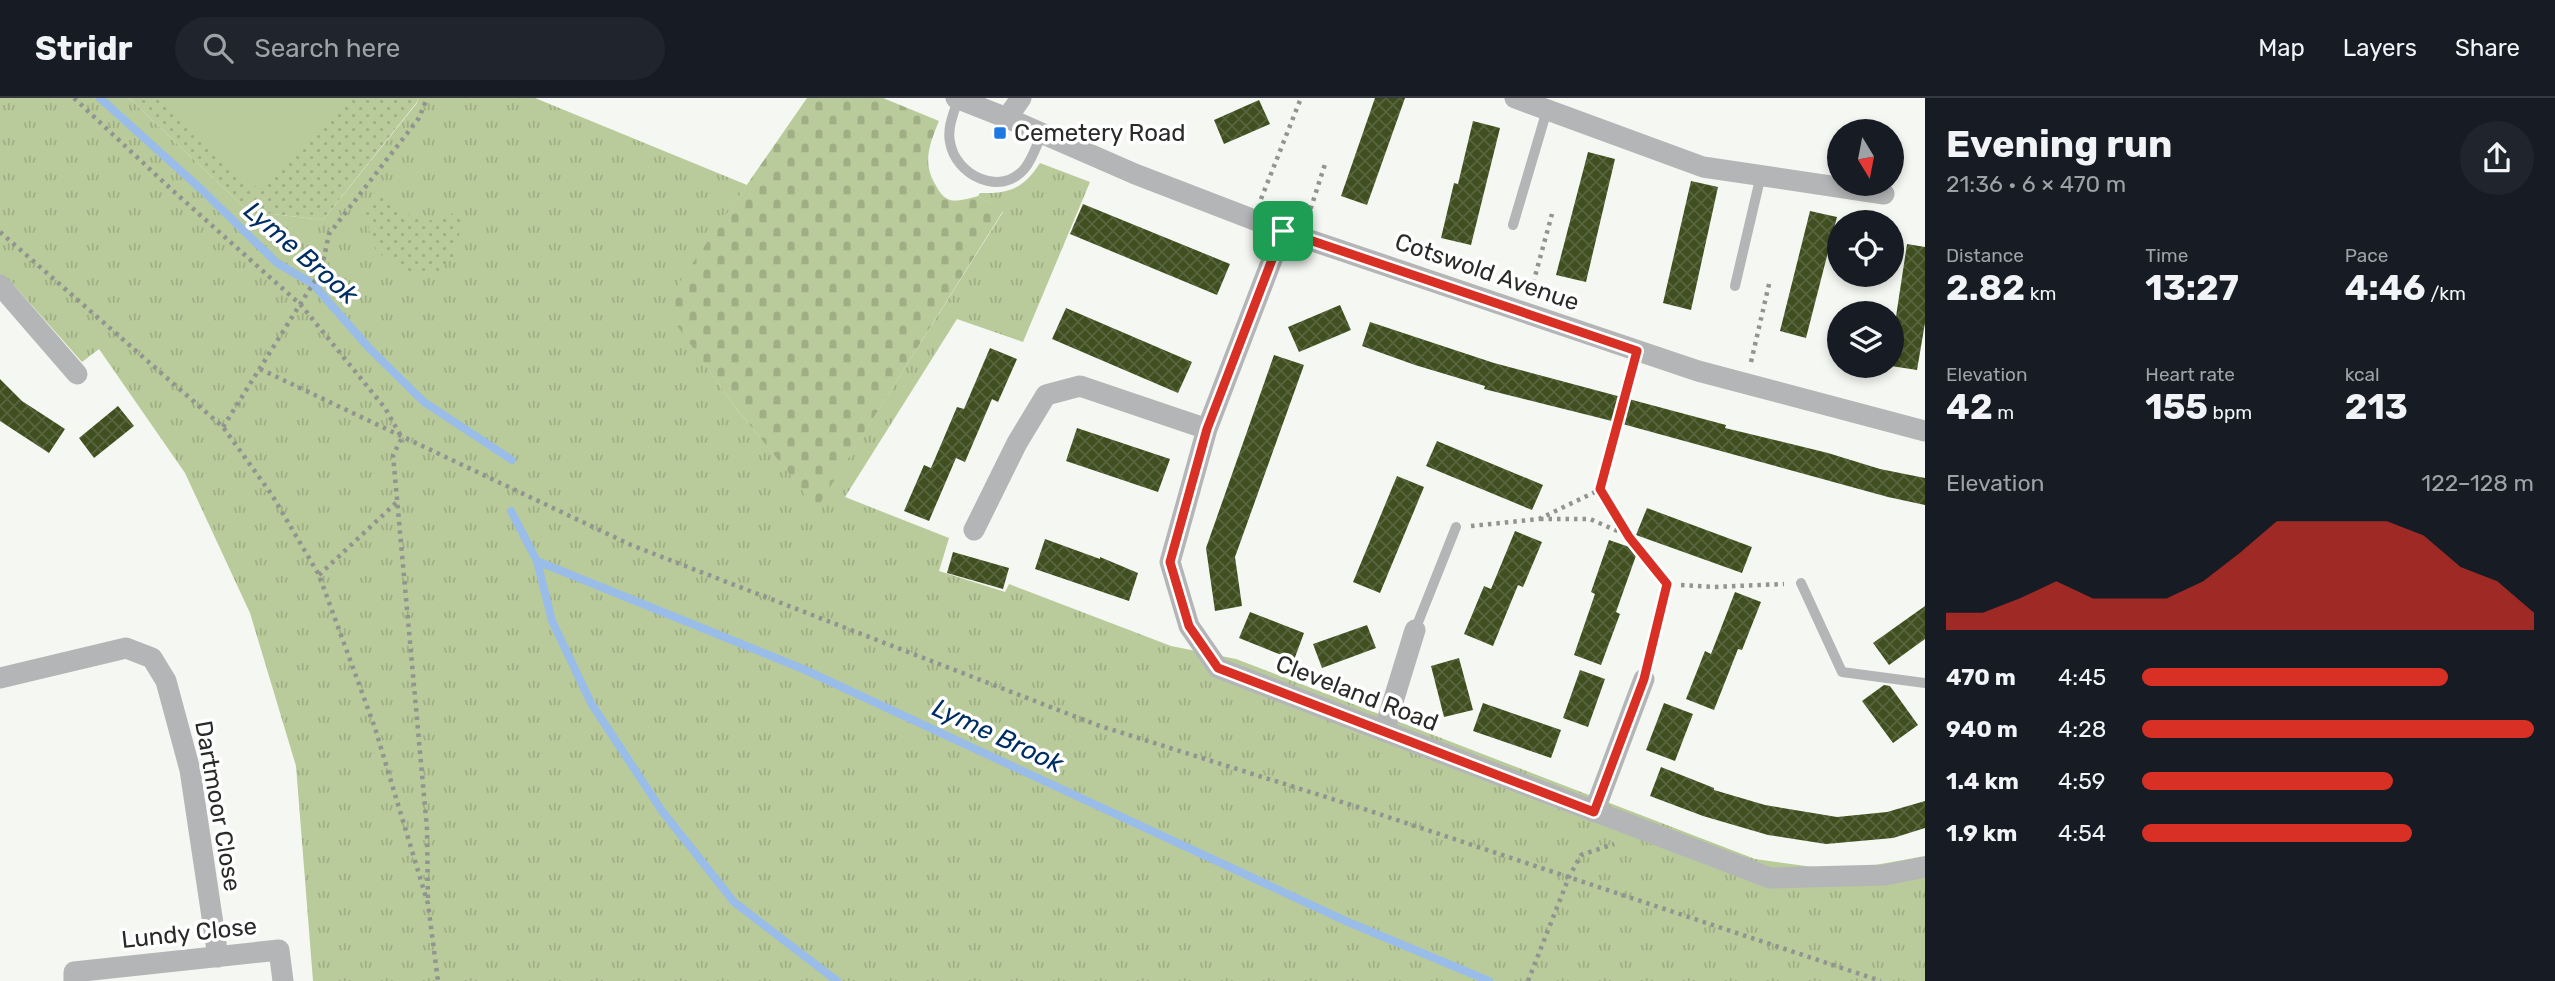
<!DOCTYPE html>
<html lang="en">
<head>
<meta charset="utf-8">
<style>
	body { margin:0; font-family:Rubik,sans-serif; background:#20242c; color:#f1f3f6; height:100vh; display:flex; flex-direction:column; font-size:26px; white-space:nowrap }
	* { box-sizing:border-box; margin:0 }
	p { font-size:23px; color:#9ea1a6 }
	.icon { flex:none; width:38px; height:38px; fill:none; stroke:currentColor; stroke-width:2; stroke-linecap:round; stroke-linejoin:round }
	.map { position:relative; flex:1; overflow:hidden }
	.panel { display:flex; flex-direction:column; background:#171b24; width:630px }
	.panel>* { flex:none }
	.needle { width:46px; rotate:170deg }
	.fabs { position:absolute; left:1827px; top:21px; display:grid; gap:14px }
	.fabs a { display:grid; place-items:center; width:77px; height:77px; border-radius:50%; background:#171b24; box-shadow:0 4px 10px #0003; font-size:35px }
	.pin { position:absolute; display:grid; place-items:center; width:60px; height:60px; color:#fff; margin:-30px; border-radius:14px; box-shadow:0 4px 10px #0006 }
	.round { display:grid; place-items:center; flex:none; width:74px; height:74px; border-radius:37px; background:#20242c }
	.overview { display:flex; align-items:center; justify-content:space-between; height:119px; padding:0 21px }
	h1 { font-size:38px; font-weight:700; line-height:52px }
	.stats { display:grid; grid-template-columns:repeat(3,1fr); gap:10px; height:119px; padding:7px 21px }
	.stats div { display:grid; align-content:center }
	.stats b { font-size:35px; font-weight:700 }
	.stats small { font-size:19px; font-weight:400 }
	.stats p { font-size:19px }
	.chart { height:196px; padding:14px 21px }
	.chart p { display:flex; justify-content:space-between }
	.chart svg { width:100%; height:126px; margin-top:7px; fill:#d93025; opacity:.7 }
	ul { padding:0 21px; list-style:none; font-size:23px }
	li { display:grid; grid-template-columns:112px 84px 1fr; align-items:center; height:52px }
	li i { height:18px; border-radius:9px; background:#d93025 }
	header { display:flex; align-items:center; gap:42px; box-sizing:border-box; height:98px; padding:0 35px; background:#171b24; border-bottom:2px solid #363941 }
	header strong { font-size:33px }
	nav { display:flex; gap:38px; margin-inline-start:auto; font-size:24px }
	.search { width:490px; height:63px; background:#20242c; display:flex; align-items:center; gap:18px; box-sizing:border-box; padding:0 24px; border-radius:38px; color:#9ea1a6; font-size:26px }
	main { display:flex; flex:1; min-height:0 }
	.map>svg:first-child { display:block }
</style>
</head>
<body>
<header>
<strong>Stridr</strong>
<div class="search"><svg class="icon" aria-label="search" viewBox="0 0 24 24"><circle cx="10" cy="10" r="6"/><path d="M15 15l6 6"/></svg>Search here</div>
<nav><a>Map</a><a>Layers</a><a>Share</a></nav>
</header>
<main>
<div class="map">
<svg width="1925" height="883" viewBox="0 0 1925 883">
	<defs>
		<pattern id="grass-tufts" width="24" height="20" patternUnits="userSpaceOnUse" patternTransform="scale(1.75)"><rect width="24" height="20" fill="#b9cb9a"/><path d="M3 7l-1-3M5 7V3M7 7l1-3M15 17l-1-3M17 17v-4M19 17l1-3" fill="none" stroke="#9fae85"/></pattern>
		<pattern id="cemetery-stones" width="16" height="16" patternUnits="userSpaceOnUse" patternTransform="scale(1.75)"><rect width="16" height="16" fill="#b9cb9a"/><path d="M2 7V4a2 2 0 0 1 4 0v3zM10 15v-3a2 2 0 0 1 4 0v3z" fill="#9fae85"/></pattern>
		<pattern id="park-dots" width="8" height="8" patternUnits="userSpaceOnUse" patternTransform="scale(1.75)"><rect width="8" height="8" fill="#b9cb9a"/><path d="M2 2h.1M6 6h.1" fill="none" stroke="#9fae85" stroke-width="1.8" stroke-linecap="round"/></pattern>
		<pattern id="building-cross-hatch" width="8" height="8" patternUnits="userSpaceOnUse" patternTransform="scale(1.75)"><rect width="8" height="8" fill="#404f1f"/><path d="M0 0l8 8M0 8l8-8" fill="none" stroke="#59653f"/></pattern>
	</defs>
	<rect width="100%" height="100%" fill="#f5f7f2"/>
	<path fill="url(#grass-tufts)" d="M 0,0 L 129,0 L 248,113 L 323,122 L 417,5 L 418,0 L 535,0 L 747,87 L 664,208 L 736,310 L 817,409 L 1003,114 L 978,98 L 980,95 C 1010,96 1024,90 1040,65 L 1090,84 L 1023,244 L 957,221 L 845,399 L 949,440 L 939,473 L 1005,494 L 1009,486 L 1171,548 L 1236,561 L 1755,761 L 1842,773 L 1925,758 L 1925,883 L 313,883 L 296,668 L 250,515 L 185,375 L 99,251 L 82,264 L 12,185 L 0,177 Z"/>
	<path fill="url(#cemetery-stones)" d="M 807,0 L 883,0 L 939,23 C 930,45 922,64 935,86 C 939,93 942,99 950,102 C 958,104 970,100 978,98 L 1003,113 L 817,410 L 736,310 L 663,208 Z"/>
	<path fill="url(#park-dots)" d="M 129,0 L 418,0 L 417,4 L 323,122 L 248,113 Z
		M 381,92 C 407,118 423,134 459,112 L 462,123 L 455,157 L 437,174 L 407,175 L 376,153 L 364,116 Z"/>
	<path fill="#b9cb9a" d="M 160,0 L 346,0 L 259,92 Z"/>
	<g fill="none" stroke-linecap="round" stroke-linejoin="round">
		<path stroke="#9abce8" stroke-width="8" d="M 100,0 L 203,93 L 277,165 L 313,186 L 369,250 L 424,304 L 512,362
			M 511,413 L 537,463 L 803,571 L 1348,824 L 1489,883
			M 537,463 L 552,523 L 591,605 L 662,713 L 734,804 L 837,883"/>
	</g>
	<path fill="url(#building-cross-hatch)" d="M 1375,0 L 1405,0 L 1367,107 L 1341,98 Z
		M 1259,2 L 1270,26 L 1224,46 L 1214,22 Z
		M 1473,23 L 1500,30 L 1471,147 L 1441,140 L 1454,85 L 1458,86 Z
		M 1588,54 L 1615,61 L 1586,184 L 1556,177 Z
		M 1691,83 L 1718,89 L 1691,212 L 1663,205 Z
		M 1083,106 L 1230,166 L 1217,197 L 1070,136 Z
		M 1810,113 L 1837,119 L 1806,240 L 1780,233 Z
		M 1907,146 L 1925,149 L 1925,225 L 1917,272 L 1891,268 L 1892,245 Z
		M 1340,207 L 1351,232 L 1299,254 L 1288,229 Z
		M 1066,210 L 1192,264 L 1178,295 L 1052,241 Z
		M 1370,224 L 1494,265 L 1726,327 L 1725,330 L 1828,355 L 1880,371 L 1925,380 L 1925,407 L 1888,399 L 1608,322 L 1484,291 L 1485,288 L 1415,267 L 1362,248 Z
		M 990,250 L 1017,261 L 998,304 L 992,301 L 965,364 L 956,360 L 929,423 L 904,413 L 924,367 L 931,370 L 957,309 L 964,311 Z
		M 1274,257 L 1304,267 L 1235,459 L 1242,508 L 1215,513 L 1206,450 Z
		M 0,281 L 22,303 L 65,331 L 49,355 L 0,323 Z
		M 118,308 L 134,328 L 94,360 L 79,340 Z
		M 1077,330 L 1170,361 L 1158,394 L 1066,363 Z
		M 1437,343 L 1543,387 L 1532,412 L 1426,368 Z
		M 1397,378 L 1424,389 L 1380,495 L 1353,484 Z
		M 1647,410 L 1752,449 L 1742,475 L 1636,437 Z
		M 1515,433 L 1542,444 L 1523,489 L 1518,487 L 1493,548 L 1464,536 L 1484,488 L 1491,491 Z
		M 1045,441 L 1100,461 L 1100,459 L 1138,475 L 1129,503 L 1035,471 Z
		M 1609,442 L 1638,452 L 1616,514 L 1620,516 L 1601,567 L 1574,557 L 1595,496 L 1591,494 Z
		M 953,454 L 1009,470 L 1003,491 L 947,475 Z
		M 1735,494 L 1761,504 L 1742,552 L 1738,551 L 1714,612 L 1686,601 L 1705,553 L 1711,556 Z
		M 1925,508 L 1925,541 L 1889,567 L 1873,545 Z
		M 1250,514 L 1304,535 L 1294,562 L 1239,540 Z
		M 1367,527 L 1376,550 L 1322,570 L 1313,546 Z
		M 1459,560 L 1473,612 L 1444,619 L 1431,568 Z
		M 1580,572 L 1605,581 L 1588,629 L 1563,620 Z
		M 1884,587 L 1890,588 L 1918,627 L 1893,645 L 1862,603 Z
		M 1483,605 L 1561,632 L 1551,660 L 1473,633 Z
		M 1664,605 L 1693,616 L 1675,663 L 1646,652 Z
		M 1661,669 L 1714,690 L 1714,692 L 1765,707 L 1837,719 L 1887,714 L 1925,703 L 1925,730 L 1893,740 L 1826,746 L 1768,737 L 1703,718 L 1650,698 Z"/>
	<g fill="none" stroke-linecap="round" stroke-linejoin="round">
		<path stroke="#929490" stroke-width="4.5" stroke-dasharray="3.5 5" stroke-linecap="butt" d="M 74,0 L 171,91 L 301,207 L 385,310 L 402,340 L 393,357 L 427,731 L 428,806
			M 1261,101 L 1301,0
			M 1308,119 L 1326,63
			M 0,134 L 223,329 L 272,397 L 319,477 L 375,630 L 428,806 L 438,883
			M 1531,193 L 1552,116
			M 1751,264 L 1770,182
			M 260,271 L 631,447 L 1097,627 L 1361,710 L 1881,883
			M 223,329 L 321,173 L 329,136 L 419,20 L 427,0
			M 1599,392 L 1629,439 L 1658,473
			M 1540,421 L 1590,421 L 1629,438
			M 1471,428 L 1539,421 L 1599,392 L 1632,274
			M 319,477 L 397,404
			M 1681,487 L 1713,489 L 1784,486
			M 1528,883 L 1569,779 L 1581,757 L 1614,746"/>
		<path stroke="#b4b5b7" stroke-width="10" d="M 958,1 C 954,15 947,29 950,44 C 955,77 1001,100 1025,70 C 1033,60 1037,46 1042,35
			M 1513,127 L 1547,12
			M 1735,188 L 1761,77
			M 1801,485 L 1842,574 L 1925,585
			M 1415,532 L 1456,429
			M 1644,581 L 1667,486"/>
		<path stroke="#b4b5b7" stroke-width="21" d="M 956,0 L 1007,20 L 1135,76 L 1283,133 L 1698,273 L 1925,333
			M 1515,0 L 1703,69 L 1884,96
			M 1007,20 L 1021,0
			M 1283,133 L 1207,331 L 1170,464 L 1189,528 L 1218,570 L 1770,780 L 1885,777 L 1925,769
			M 0,187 L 77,276
			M 974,432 L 1017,345 L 1046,297 L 1080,288 L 1207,331
			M 0,580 L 126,550 L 152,560 L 166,583 L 190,672 L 218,859
			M 1384,633 L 1415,532
			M 1594,714 L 1644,581
			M 74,883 L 74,874 L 279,852 L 283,883"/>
	</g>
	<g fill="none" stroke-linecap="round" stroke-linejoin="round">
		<defs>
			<path id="route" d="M 1283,133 L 1637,253 L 1600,391 L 1629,439 L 1667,486 L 1644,581 L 1594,714 L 1218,570 L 1189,528 L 1170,464 L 1207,331 Z"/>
		</defs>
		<use href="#route" stroke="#fff" stroke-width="14"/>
		<use href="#route" stroke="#d93025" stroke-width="9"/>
	</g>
	<rect fill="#1d78e1" stroke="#fff" stroke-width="2.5" x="993" y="28" width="14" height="14" rx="3.5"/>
	<g text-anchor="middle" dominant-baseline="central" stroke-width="7" stroke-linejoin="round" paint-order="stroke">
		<g font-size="24" fill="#2a2b29" stroke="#fff" text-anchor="start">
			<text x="1014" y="35">Cemetery Road</text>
		</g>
		<g font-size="24" fill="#2a2b29" stroke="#fff">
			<text transform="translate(1487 174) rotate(19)">Cotswold Avenue</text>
			<text transform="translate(1357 595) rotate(21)">Cleveland Road</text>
			<text transform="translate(218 708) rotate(80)">Dartmoor Close</text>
			<text transform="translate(189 835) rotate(-6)">Lundy Close</text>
		</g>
		<g font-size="26" font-style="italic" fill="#002e62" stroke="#fff">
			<text transform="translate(301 155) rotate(41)">Lyme Brook</text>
			<text transform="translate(998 638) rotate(25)">Lyme Brook</text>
		</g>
	</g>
</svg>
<div class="fabs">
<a><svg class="needle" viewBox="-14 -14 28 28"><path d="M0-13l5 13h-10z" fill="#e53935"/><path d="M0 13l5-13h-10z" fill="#9ea1a6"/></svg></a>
<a><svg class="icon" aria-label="locate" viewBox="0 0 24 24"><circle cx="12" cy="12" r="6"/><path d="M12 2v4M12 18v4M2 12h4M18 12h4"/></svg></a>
<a><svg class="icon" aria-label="layers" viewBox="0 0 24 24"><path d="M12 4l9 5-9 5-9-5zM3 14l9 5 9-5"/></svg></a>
</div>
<div class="pin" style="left:1283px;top:133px;background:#1e9e55"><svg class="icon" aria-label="arrive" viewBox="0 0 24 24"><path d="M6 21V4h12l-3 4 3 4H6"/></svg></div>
</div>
<section class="panel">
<div class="overview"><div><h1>Evening run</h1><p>21:36 · 6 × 470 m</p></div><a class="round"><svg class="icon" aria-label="share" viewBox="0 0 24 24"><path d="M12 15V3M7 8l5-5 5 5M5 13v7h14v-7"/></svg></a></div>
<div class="stats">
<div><p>Distance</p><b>2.82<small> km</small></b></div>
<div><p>Time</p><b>13:27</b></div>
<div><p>Pace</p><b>4:46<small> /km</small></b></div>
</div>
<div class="stats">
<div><p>Elevation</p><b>42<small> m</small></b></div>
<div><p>Heart rate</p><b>155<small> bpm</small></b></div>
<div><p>kcal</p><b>213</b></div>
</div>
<div class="chart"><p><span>Elevation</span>122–128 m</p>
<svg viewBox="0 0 160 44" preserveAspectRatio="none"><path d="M0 44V38L10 38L20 33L30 27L40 33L50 33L60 33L70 27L80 17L90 6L100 6L110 6L120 6L130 11L140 22L150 27L160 38V44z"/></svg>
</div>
<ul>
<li><b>470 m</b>4:45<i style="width:78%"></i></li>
<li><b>940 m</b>4:28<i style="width:100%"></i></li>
<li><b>1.4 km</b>4:59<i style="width:64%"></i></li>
<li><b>1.9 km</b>4:54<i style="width:69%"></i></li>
</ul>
</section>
</main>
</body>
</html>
